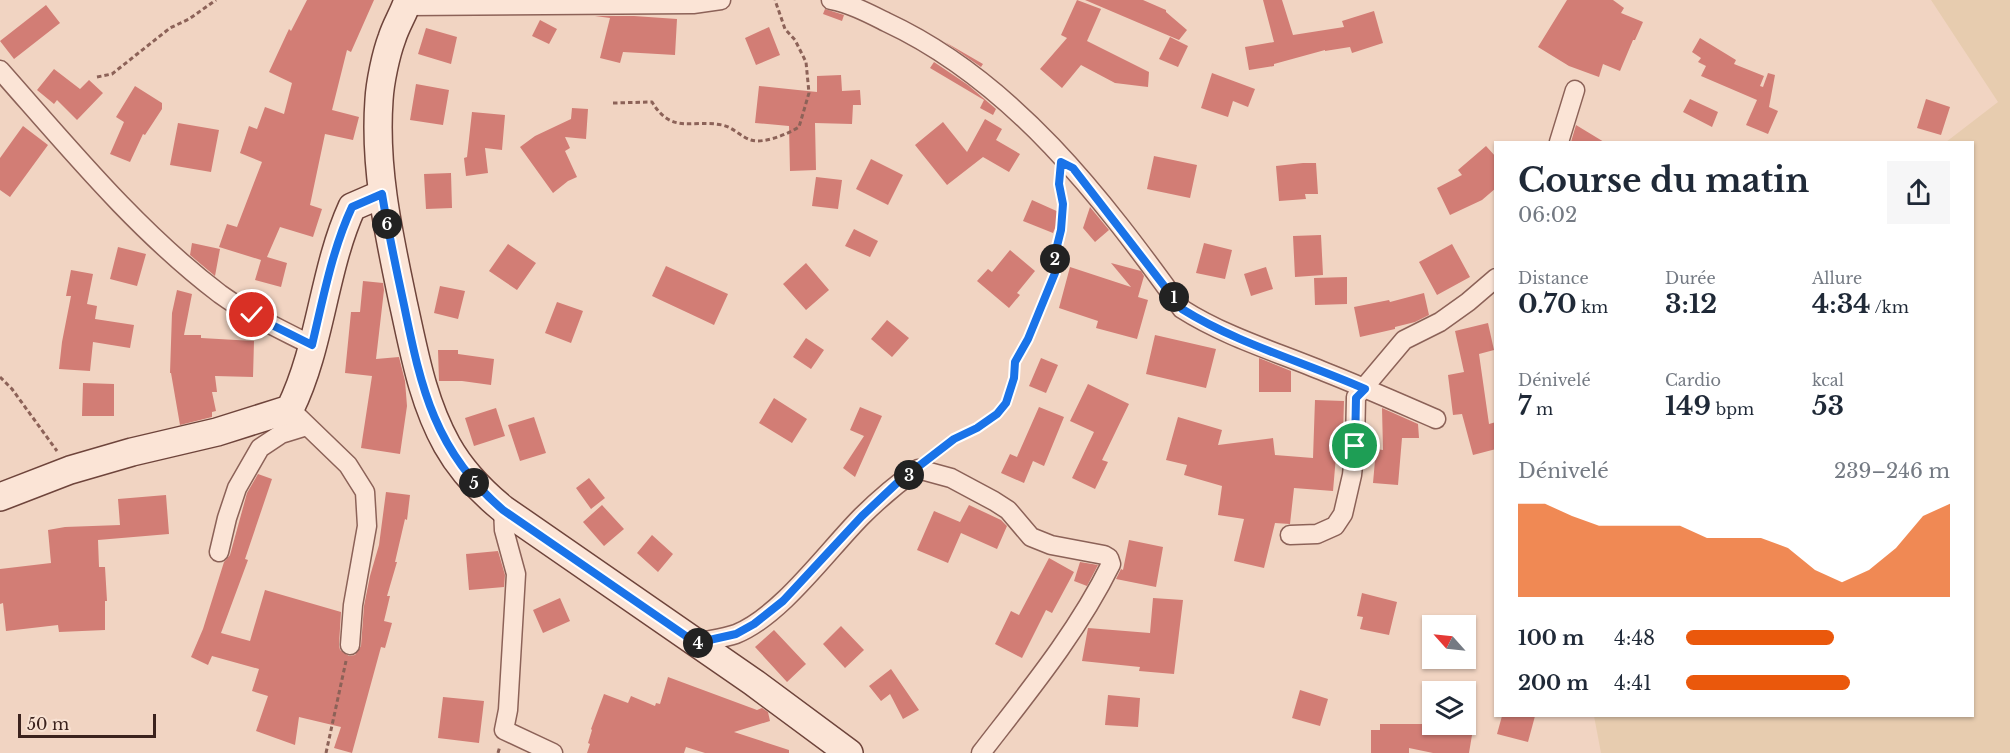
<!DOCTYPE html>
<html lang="fr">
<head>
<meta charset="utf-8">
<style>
	body { margin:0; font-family:"Libre Baskerville",serif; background:#f6f6f7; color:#1f2937; height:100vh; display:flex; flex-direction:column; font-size:22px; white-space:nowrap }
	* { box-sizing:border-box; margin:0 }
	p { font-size:20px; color:#747a83 }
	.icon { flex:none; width:33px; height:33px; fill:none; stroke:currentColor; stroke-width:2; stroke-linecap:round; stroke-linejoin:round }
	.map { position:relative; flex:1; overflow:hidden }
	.details { position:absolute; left:1494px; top:141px; width:480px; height:576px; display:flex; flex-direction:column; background:#fff; border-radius:0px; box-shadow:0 2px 4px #0004 }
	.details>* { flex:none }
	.needle { width:39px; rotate:297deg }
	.fabs { position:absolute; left:1422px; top:615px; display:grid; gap:12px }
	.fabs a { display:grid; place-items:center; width:54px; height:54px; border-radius:0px; background:#fff; box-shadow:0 2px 4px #0004; font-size:30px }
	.scale { position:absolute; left:18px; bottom:15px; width:138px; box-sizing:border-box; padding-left:6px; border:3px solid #3b221d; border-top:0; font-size:16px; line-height:21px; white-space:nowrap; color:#3b221d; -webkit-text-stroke:4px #f8e1d2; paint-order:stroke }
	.pin { position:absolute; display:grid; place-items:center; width:51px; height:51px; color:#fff; margin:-26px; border:3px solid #fff; border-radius:50%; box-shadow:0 2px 6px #0007 }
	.km { position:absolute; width:30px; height:30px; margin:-15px; border-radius:50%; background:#222; color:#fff; font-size:16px; line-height:30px; text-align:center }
	.round { display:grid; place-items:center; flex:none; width:63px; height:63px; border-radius:0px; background:#f6f6f7 }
	.head { display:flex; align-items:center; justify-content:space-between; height:102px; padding:0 24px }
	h1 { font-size:33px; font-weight:800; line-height:45px }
	.stats { display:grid; grid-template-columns:repeat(3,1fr); gap:9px; height:102px; padding:6px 24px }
	.stats div { display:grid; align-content:center }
	.stats b { font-size:26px; font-weight:800 }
	.stats small { font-size:16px; font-weight:400 }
	.stats p { font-size:16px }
	.chart { height:168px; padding:12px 24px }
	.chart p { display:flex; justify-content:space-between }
	.chart svg { width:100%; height:108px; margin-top:6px; fill:#ea580c; opacity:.7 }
	ul { padding:0 24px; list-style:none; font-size:20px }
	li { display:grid; grid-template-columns:96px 72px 1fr; align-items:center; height:45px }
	li i { height:15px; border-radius:8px; background:#ea580c }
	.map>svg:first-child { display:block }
</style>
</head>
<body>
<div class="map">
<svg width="2010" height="753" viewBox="0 0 2010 753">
	<rect width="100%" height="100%" fill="#f1d4c2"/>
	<path fill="#e7ccaf" d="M 1931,0 L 2010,0 L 2010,753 L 1601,753 L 1594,716 L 1972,716 L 1972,142 L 1946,142 L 1998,102 Z"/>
	<path fill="#d27d75" d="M 307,0 L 374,0 L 351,52 L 347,50 L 332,110 L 359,117 L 353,140 L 325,134 L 310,205 L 322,209 L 313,237 L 280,227 L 267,257 L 287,263 L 281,287 L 255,280 L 261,260 L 219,247 L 227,224 L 237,227 L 262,162 L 240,153 L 249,126 L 257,129 L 265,107 L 284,114 L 292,83 L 269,72 L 289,29 L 291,31 Z
		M 1077,0 L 1101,9 L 1087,41 L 1149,72 L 1148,87 L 1115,83 L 1081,65 L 1062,88 L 1040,69 L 1067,38 L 1061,35 Z
		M 1085,0 L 1143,0 L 1166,10 L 1166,12 L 1187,30 L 1179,40 Z
		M 1263,0 L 1282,0 L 1293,35 L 1344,27 L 1342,21 L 1374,11 L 1383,43 L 1352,53 L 1350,47 L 1325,51 L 1325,50 L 1274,64 L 1274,66 L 1249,70 L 1245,47 L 1274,42 Z
		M 1567,0 L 1613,0 L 1624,8 L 1621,13 L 1643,22 L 1635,40 L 1633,40 L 1620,71 L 1603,64 L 1599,77 L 1569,66 L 1538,47 Z
		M 46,5 L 60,23 L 14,59 L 0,41 Z
		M 825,9 L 844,15 L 842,21 L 823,14 Z
		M 595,16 L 634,16 L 677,19 L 675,55 L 623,52 L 620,63 L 600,58 L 610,18 Z
		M 540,20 L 557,29 L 549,44 L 532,36 Z
		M 769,27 L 780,55 L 756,65 L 745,38 Z
		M 426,28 L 457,37 L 451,64 L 418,54 Z
		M 1170,37 L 1188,46 L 1178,67 L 1159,59 Z
		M 1700,38 L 1736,60 L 1734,64 L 1764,76 L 1760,86 L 1763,87 L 1768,73 L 1775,75 L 1769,107 L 1778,111 L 1768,134 L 1746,125 L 1757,100 L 1701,76 L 1706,66 L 1698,62 L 1701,58 L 1692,52 Z
		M 945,42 L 983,64 L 981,67 Z
		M 934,62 L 968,85 L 996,109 L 993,115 L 980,108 L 984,100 L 930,68 Z
		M 54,69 L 80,89 L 89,80 L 103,93 L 77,120 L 57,100 L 54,104 L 37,90 Z
		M 1212,73 L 1255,89 L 1248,107 L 1233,101 L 1228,117 L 1201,108 Z
		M 841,75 L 842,91 L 860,90 L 861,105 L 853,105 L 852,124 L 815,123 L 816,170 L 790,171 L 789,126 L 755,123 L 759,86 L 817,92 L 817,76 Z
		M 416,84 L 449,90 L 443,125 L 410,120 Z
		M 135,86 L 162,103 L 162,109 L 145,135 L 143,134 L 130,162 L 110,154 L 124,122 L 116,117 Z
		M 1690,99 L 1718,112 L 1712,127 L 1683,112 Z
		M 1926,99 L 1950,107 L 1941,135 L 1917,128 Z
		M 572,108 L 588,109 L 586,139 L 565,137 L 570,148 L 565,151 L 577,177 L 568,181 L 553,193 L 520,147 L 535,136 L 571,119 Z
		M 472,112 L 505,115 L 502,150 L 485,148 L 488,173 L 466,176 L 464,158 L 467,157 Z
		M 985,119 L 1002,129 L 996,140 L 1020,154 L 1009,172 L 983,157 L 947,185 L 915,145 L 943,122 L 967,152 Z
		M 178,123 L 219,130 L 211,172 L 170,165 Z
		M 1576,125 L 1604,142 L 1571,142 Z
		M 23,126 L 48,145 L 10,197 L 0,190 L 0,158 Z
		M 1486,146 L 1496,157 L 1496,188 L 1482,200 L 1450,215 L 1437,188 L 1462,175 L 1458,170 Z
		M 1154,156 L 1197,165 L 1190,198 L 1147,189 Z
		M 871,159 L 903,175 L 888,205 L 856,189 Z
		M 1303,163 L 1316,163 L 1318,194 L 1305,194 L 1306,199 L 1279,201 L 1276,166 Z
		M 451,173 L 452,208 L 426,209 L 424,174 Z
		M 816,177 L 842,180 L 838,209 L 812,206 Z
		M 1032,200 L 1061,213 L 1053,233 L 1023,221 Z
		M 1090,207 L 1109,230 L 1095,242 L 1083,228 Z
		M 854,229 L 878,241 L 870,257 L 845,246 Z
		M 1321,235 L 1323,275 L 1295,277 L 1293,236 Z
		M 192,243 L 220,249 L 215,276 L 190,255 Z
		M 1204,243 L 1232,250 L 1225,279 L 1196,273 Z
		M 508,244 L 536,263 L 517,290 L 489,271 Z
		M 1452,244 L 1470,277 L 1437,295 L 1419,262 Z
		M 118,247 L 146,254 L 137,286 L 110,279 Z
		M 1010,250 L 1035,271 L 1017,293 L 1020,295 L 1009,308 L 977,281 L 988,269 L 992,272 Z
		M 806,263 L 829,290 L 806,310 L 783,284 Z
		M 1111,263 L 1141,271 L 1144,276 L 1138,297 L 1148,300 L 1137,339 L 1096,328 L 1098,321 L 1059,308 L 1070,267 L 1131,287 Z
		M 666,266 L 728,294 L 714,325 L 652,296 Z
		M 1266,267 L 1273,289 L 1251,296 L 1244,274 Z
		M 71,270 L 93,274 L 87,304 L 97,306 L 95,319 L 134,325 L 130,348 L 93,342 L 90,371 L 59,369 L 62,342 L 71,296 L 66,296 Z
		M 1347,277 L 1347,304 L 1315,305 L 1314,278 Z
		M 363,281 L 383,283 L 384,290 L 376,359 L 399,357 L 405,381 L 407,406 L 400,454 L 361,448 L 372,376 L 345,373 L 351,312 L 360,312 Z
		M 440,286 L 465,291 L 458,319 L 434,313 Z
		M 177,290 L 192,294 L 184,335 L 201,335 L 201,338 L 254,341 L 253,377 L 215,376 L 217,392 L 212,392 L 216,411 L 212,412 L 212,417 L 180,425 L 171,373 L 170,373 L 172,313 Z
		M 1424,293 L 1429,315 L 1415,322 L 1395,327 L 1395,329 L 1360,337 L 1354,307 L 1389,300 L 1390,302 Z
		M 557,302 L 583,311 L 571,343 L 545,333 Z
		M 887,320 L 909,338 L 892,357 L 871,339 Z
		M 1488,323 L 1494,350 L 1479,354 L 1489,424 L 1496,422 L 1496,449 L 1473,455 L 1462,414 L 1453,415 L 1448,375 L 1464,372 L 1455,331 Z
		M 1155,335 L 1216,349 L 1206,388 L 1146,374 Z
		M 806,338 L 824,350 L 811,369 L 793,357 Z
		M 438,350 L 458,350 L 458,354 L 494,359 L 491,385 L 462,381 L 439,381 Z
		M 1041,358 L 1058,365 L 1046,393 L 1029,386 Z
		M 1259,358 L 1291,371 L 1291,392 L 1259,392 Z
		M 83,383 L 114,384 L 114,416 L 82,416 Z
		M 1088,384 L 1129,404 L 1102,460 L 1108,462 L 1095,489 L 1072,478 L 1094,432 L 1070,421 Z
		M 774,398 L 807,419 L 792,443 L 759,423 Z
		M 1315,400 L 1344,401 L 1343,433 L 1338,433 L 1333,491 L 1294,488 L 1290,524 L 1275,523 L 1264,568 L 1234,561 L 1244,519 L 1218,515 L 1222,486 L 1184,475 L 1187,465 L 1166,460 L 1178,417 L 1222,430 L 1218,445 L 1273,438 L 1275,455 L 1313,458 Z
		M 860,407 L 882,416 L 855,477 L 843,468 L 864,436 L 850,430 Z
		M 1039,407 L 1064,417 L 1044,466 L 1033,461 L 1024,483 L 1001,473 L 1010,454 L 1017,457 Z
		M 496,408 L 505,436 L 474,446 L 465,418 Z
		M 1382,408 L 1418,424 L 1419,438 L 1402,438 L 1398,485 L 1373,483 L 1376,449 L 1383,450 Z
		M 534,417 L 546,453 L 520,461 L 508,425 Z
		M 258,474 L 272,479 L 245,559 L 248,560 L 221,633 L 250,641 L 265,590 L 341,612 L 339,645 L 340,650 L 349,656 L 355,655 L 361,646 L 364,606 L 370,576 L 379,545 L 386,492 L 410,495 L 407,520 L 405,519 L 395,562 L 397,562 L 387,596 L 390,596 L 384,621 L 392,623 L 385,648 L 381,647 L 352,753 L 334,748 L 341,727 L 299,717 L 295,745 L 256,731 L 268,696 L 252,691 L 259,669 L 212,656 L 208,665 L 191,657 L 203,629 L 224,562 L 230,555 L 247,493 Z
		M 589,478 L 605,498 L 591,509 L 576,488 Z
		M 166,495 L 169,534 L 98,540 L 99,567 L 105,567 L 107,601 L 105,601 L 105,630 L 59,632 L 58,625 L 6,631 L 3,603 L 0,604 L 0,569 L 51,563 L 48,530 L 65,527 L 120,525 L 118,499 Z
		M 602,505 L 624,529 L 604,546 L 583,522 Z
		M 969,505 L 1001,520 L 1007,526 L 997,549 L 961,533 L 948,563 L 917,550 L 934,511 L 960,522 Z
		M 652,535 L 673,554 L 658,572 L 637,553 Z
		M 1129,540 L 1163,547 L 1156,587 L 1116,579 L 1121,569 L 1123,570 Z
		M 498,551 L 505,575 L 504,587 L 469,590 L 466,554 Z
		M 1049,558 L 1074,572 L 1052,613 L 1046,610 L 1022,658 L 995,644 L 1011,611 L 1019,615 Z
		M 1080,562 L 1098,565 L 1087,586 L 1074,581 Z
		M 1362,593 L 1397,602 L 1389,635 L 1360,629 L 1363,617 L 1357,616 Z
		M 560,598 L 570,621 L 543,633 L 533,610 Z
		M 1153,598 L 1183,600 L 1174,674 L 1139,671 L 1140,667 L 1082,661 L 1088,628 L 1150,633 Z
		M 841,626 L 864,650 L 845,668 L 823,644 Z
		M 774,630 L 806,664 L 787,682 L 755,647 Z
		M 891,669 L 919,710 L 903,719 L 890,694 L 881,701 L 869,686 Z
		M 668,677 L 757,710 L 762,708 L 768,712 L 770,721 L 734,732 L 789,750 L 789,753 L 705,753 L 686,747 L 684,753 L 587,753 L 590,744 L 588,743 L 592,730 L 591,729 L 604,694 L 628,703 L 631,696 L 655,706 L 656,703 L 660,704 Z
		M 1300,690 L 1328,699 L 1320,726 L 1292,718 Z
		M 1108,695 L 1140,698 L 1138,727 L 1105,725 Z
		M 443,697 L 484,701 L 479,743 L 438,738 Z
		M 1502,716 L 1535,716 L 1528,742 L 1497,734 Z
		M 1380,724 L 1449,724 L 1448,730 L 1472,735 L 1469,753 L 1433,753 L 1409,748 L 1409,753 L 1371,753 L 1371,730 L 1380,730 Z"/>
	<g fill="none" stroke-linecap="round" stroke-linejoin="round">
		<defs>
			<path id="street" d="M 831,0 C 851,4 868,13 886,22 C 1013,81 1102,198 1182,309 C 1226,337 1277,352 1325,372 C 1363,387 1399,403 1436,419
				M 406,6 L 693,4 L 721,0
				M 0,70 C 69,148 137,231 220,294 C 249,315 280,329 311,345
				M 1559,142 L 1575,90
				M 290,409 L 348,465 L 365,492 L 367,526 L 353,605 L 350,645
				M 503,509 L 504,530 L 516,574 L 508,710 L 504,730 L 553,753
				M 1290,535 L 1317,534 L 1335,526 L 1343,514 L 1352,475 L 1355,446 L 1356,397 L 1404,340 L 1440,322 L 1468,302 L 1496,278
				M 219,552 L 227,518 L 237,488 L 260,448 L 281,434 L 307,426
				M 696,643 C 709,640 724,638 736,634 C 781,616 828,550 862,516 C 880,498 898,483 918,469 L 951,478 L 994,501 L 1008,510 L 1031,537 L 1051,545 L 1104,555 L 1109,558 L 1111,564 C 1077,633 1028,692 981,753"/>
			<path id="secondary" d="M 408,0 C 404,13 396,25 392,38 C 386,54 380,82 379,100 C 374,169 389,235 403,302 C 414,351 422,400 447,445 C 461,470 481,491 503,509 L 753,682 L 849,753
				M 0,497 L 70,470 L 132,452 L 217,432 L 290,409 C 321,346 323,271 352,207 L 382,194"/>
		</defs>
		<use href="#street" stroke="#8c6258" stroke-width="21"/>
		<use href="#secondary" stroke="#6e443b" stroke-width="30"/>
		<path stroke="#8c6258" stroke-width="3" stroke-dasharray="4.5 3" stroke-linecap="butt" d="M 97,77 L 112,74 L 170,28 L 189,19 L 216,0
			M 613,103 L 652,102 C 672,135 692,119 722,125 C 733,127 741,137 751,140 C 764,144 788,134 799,127 L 809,93 L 806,62 L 795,40 L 785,29 L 775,0
			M 0,377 L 12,389 L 57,451
			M 932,455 L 954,439 L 977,428 L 997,414 L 1006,403 L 1014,378 L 1015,362 L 1028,339 L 1055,273 L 1056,250 L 1061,230 L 1063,204 L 1059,181
			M 326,753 L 346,661
			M 498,753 L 500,746"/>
		<use href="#street" stroke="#fbe4d6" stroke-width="18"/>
		<use href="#secondary" stroke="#fbe4d6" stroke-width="27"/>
	</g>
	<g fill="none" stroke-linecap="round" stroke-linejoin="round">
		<defs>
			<path id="route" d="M 252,315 L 312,345 C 323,299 332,250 352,207 L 382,194 C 388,231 396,268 404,305 C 421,388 435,452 503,510 L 696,643 L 736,634 L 754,624 L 783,601 L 862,516 L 897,483 L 954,439 L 977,428 L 997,414 L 1006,403 L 1014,378 L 1015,362 L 1028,339 L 1055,273 L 1056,250 L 1061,230 L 1063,204 L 1059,184 L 1061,162 L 1073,168 L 1182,309 C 1238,344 1304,362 1365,389 L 1356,398 L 1355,446"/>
		</defs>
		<use href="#route" stroke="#fff" stroke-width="12"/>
		<use href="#route" stroke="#1a73e8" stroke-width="8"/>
	</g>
</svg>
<div class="fabs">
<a><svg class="needle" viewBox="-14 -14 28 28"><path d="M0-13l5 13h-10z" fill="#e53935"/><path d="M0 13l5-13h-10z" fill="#747a83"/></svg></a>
<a><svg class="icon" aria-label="layers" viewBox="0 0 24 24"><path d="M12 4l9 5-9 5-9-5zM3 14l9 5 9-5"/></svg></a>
</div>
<div class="scale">50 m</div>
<div class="pin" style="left:1355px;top:446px;background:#1e9e55"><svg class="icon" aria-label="arrive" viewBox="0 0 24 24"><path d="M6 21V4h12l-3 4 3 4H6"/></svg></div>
<div class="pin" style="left:252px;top:315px;background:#d93025"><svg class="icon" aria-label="check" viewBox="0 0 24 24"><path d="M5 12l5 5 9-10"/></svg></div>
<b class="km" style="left:1174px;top:297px">1</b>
<b class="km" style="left:1055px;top:259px">2</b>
<b class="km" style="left:909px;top:475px">3</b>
<b class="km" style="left:698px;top:643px">4</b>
<b class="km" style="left:474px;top:483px">5</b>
<b class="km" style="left:387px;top:224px">6</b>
<section class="details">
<div class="head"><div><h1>Course du matin</h1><p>06:02</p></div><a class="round"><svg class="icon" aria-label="share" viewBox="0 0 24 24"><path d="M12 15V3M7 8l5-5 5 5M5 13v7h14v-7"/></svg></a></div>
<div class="stats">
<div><p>Distance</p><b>0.70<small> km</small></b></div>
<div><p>Durée</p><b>3:12</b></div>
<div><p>Allure</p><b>4:34<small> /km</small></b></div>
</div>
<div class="stats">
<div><p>Dénivelé</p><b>7<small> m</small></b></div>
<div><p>Cardio</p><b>149<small> bpm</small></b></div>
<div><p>kcal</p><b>53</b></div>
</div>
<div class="chart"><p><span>Dénivelé</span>239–246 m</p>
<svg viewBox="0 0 160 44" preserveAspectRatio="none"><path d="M0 44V6L10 6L20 11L30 15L40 15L50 15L60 15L70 20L80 20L90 20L100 24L110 33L120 38L130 33L140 24L150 11L160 6V44z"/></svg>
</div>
<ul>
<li><b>100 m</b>4:48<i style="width:56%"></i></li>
<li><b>200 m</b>4:41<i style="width:62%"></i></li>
</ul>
</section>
</div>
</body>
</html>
